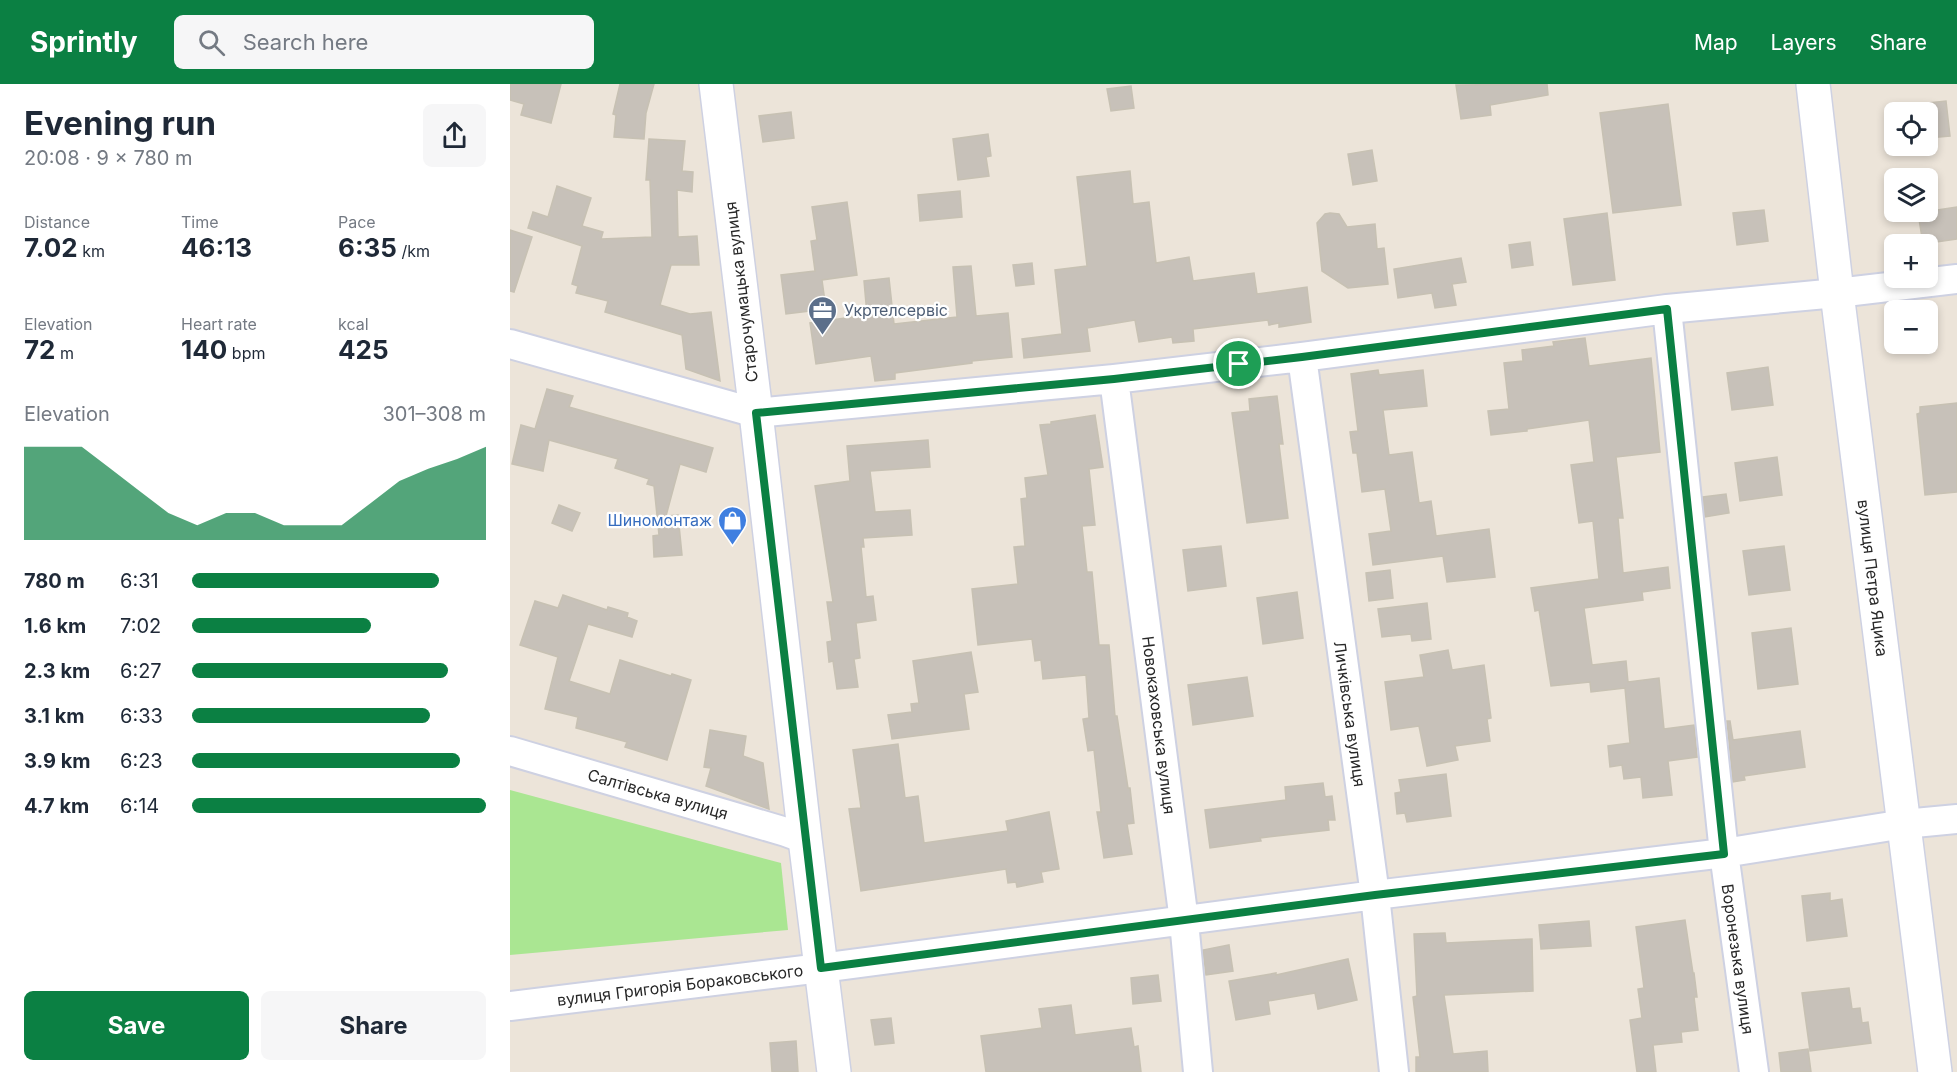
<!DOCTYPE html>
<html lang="en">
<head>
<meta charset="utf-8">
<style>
	body { margin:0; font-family:Inter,sans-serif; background:#f6f6f7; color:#1f2937; height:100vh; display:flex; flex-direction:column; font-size:22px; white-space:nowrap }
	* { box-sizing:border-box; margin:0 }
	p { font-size:20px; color:#747a83 }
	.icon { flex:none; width:33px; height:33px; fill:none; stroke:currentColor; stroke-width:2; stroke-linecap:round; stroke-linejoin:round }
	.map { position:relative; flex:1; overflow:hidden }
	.panel { display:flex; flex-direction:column; background:#fff; width:510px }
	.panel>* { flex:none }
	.fabs { position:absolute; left:1374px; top:18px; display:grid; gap:12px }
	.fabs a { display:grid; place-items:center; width:54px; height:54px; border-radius:9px; background:#fff; box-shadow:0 3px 9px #0003; font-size:30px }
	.pin { position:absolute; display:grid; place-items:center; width:51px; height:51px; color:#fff; margin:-26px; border:3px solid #fff; border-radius:50%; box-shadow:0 2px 6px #0007 }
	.round { display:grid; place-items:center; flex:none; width:63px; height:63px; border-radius:9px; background:#f6f6f7 }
	.head { display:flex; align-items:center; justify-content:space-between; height:102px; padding:0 24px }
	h1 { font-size:33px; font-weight:700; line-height:45px }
	.figures { display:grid; grid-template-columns:repeat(3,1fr); gap:9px; height:102px; padding:6px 24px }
	.figures div { display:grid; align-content:center }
	.figures b { font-size:26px; font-weight:700 }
	.figures small { font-size:16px; font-weight:400 }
	.figures p { font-size:16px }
	.chart { height:168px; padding:12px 24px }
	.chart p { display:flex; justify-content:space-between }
	.chart svg { width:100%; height:108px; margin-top:6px; fill:#0b8043; opacity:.7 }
	.primary-button { display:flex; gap:12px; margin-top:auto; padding:12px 24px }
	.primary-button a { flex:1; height:69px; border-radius:9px; background:#0b8043; color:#fff; font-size:24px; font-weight:700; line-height:69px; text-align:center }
	.primary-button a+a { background:#f6f6f7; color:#1f2937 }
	ul { padding:0 24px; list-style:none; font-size:20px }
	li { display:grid; grid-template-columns:96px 72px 1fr; align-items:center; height:45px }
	li i { height:15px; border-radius:8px; background:#0b8043 }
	header { display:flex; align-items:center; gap:36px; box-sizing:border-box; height:84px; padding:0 30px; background:#0b8043; color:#fff }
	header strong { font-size:28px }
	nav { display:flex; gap:33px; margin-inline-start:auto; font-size:21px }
	.search { width:420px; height:54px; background:#f6f6f7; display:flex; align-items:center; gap:15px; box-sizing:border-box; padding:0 21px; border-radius:9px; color:#747a83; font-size:22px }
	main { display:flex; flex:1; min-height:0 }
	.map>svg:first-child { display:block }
</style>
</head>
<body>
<header>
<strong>Sprintly</strong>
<div class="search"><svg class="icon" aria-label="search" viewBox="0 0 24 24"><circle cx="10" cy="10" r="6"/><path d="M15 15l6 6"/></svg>Search here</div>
<nav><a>Map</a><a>Layers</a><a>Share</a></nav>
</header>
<main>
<section class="panel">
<div class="head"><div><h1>Evening run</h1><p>20:08 · 9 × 780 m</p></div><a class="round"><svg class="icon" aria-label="share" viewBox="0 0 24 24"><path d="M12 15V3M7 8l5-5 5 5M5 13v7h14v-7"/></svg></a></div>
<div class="figures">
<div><p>Distance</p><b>7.02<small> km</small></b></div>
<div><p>Time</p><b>46:13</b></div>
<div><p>Pace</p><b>6:35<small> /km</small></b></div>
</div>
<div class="figures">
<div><p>Elevation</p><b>72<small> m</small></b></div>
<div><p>Heart rate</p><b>140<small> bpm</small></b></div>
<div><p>kcal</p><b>425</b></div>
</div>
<div class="chart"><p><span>Elevation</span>301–308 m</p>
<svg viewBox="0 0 160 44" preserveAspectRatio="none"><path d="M0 44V6L10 6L20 6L30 15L40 24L50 33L60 38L70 33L80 33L90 38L100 38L110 38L120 29L130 20L140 15L150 11L160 6V44z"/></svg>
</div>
<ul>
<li><b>780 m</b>6:31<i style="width:84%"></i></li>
<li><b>1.6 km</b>7:02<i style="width:61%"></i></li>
<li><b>2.3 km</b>6:27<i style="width:87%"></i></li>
<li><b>3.1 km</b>6:33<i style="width:81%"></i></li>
<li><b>3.9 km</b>6:23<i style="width:91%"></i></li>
<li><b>4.7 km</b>6:14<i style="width:100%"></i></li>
</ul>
<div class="primary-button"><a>Save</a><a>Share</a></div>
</section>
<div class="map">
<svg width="1447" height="988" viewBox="0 0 1447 988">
	<rect width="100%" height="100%" fill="#ece4d9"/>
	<path fill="#aae692" d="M 0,706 L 271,779 L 278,846 L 0,871 Z"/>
	<path fill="#c7c1b9" stroke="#c7c1b3" stroke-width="1.5" d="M 0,0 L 51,0 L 41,39 L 11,31 L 14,20 L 0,16 Z
		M 110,0 L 144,0 L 136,29 L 134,55 L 104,53 L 106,31 L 103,30 Z
		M 1037,0 L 1038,11 L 980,21 L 981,31 L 951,35 L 946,1 Z
		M 621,2 L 624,24 L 601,27 L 597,5 Z
		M 1436,17 L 1440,52 L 1418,54 L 1418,19 Z
		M 1158,20 L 1171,121 L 1103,129 L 1090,29 Z
		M 281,28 L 284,54 L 253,58 L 249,32 Z
		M 478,50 L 481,72 L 476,73 L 479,92 L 448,96 L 443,55 Z
		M 139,55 L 175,57 L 172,87 L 183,88 L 182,108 L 167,106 L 168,153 L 187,152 L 189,181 L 161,181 L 150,221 L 180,230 L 201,228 L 210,297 L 176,285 L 172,251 L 95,228 L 98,217 L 66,209 L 68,202 L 62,200 L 72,162 L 18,144 L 23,128 L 38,133 L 47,102 L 81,114 L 72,142 L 93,148 L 91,155 L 142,153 L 140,96 L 136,96 Z
		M 862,66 L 867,97 L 843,101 L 838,70 Z
		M 620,87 L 623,120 L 639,118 L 646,179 L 679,173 L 683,197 L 744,189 L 747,210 L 797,203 L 801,238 L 769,243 L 769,239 L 759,241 L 758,236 L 683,245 L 684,257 L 663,259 L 662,253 L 629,258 L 625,236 L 577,244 L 580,267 L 514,274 L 512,255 L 552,250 L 545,186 L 577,182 L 567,93 Z
		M 450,107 L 452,133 L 410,137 L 408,111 Z
		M 337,118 L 347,191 L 312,196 L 316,225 L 276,230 L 271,191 L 305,187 L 301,157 L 307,156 L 302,123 Z
		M 1447,123 L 1447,155 L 1413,160 L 1408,129 Z
		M 1254,126 L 1258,157 L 1227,161 L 1223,129 Z
		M 820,129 L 829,130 L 837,143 L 865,140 L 867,165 L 874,164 L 878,200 L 838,204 L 812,187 L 807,139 L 815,130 Z
		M 1097,129 L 1105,196 L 1063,201 L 1054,135 Z
		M 0,146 L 22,153 L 4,208 L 0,207 Z
		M 1020,158 L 1023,181 L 1002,184 L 999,161 Z
		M 951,174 L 956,198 L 942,200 L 946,221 L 925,224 L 922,209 L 888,214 L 884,185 Z
		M 522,179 L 524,200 L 506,202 L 503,181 Z
		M 461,182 L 466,232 L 498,229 L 502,273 L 462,277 L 462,279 L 385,289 L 385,295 L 365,297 L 361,272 L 306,280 L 300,239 L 357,231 L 354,197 L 379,194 L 384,240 L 447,233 L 443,183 Z
		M 1075,254 L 1079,282 L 1141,274 L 1150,368 L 1106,373 L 1113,434 L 1108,434 L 1113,489 L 1158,483 L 1160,504 L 1132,508 L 1133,516 L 1074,524 L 1082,581 L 1116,577 L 1118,598 L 1149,594 L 1154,645 L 1184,641 L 1187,673 L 1158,677 L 1162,711 L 1133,714 L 1131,693 L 1114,695 L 1112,681 L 1100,683 L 1098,662 L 1120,659 L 1115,604 L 1081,608 L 1080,598 L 1041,602 L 1029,526 L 1025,527 L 1021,504 L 1089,495 L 1083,437 L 1069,439 L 1061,381 L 1084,378 L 1079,336 L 1017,345 L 1017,347 L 981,351 L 978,327 L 999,325 L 994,279 L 1013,277 L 1012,266 L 1044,262 L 1043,258 Z
		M 1258,283 L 1263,321 L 1222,326 L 1217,289 Z
		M 868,286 L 869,291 L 913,286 L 917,322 L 873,326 L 879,371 L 902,368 L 909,419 L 921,417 L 926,452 L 979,445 L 985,493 L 937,498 L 933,472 L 863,481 L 859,450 L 881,447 L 875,405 L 852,408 L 847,369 L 843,369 L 840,348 L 848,347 L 841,290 Z
		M 37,305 L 63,312 L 59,323 L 203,364 L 196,388 L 170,380 L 156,432 L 168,431 L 172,471 L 144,473 L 143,452 L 149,451 L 144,402 L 137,400 L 139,395 L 105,384 L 108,375 L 39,356 L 33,387 L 2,380 L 11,341 L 25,345 Z
		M 767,312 L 773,360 L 769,360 L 778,434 L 737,439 L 722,329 L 740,327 L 739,315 Z
		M 1447,319 L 1447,408 L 1415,411 L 1407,330 L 1410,329 L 1410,323 Z
		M 585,331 L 593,383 L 579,385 L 585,441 L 572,442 L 577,488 L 582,488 L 589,561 L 599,561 L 605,632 L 607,632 L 618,704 L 620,704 L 624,739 L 617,740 L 622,770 L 594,774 L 587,728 L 591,728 L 584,666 L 578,667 L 573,635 L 579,634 L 576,591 L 533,595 L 531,576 L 525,577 L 522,555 L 468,561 L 462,505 L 508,500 L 504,463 L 515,462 L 511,415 L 517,414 L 515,394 L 538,391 L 530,341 L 541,340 L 541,338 Z
		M 418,356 L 420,383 L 360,387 L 365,428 L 400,426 L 402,451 L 353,454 L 354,463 L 351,463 L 356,513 L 363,512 L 366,536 L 346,539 L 350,574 L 344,575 L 348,603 L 327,605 L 323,577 L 319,578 L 317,558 L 322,557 L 317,518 L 323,518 L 305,402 L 340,397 L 337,362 Z
		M 1267,373 L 1272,411 L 1230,417 L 1225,379 Z
		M 1216,410 L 1219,429 L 1195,433 L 1193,413 Z
		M 49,421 L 70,429 L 62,447 L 42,439 Z
		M 711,462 L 716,502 L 678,507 L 673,466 Z
		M 1274,462 L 1280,506 L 1239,511 L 1233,467 Z
		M 880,486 L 883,514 L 859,517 L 856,489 Z
		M 787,508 L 793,554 L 753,560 L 747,514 Z
		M 53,511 L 97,526 L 98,523 L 118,529 L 117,533 L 127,537 L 122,553 L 78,540 L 59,597 L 100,610 L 110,576 L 161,592 L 162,590 L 181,596 L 157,676 L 115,663 L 117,658 L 66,644 L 68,633 L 35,625 L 48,573 L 10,561 L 25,517 L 48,524 Z
		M 917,519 L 921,555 L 902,557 L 901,550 L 872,553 L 868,525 Z
		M 1281,544 L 1288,600 L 1248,605 L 1242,549 Z
		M 938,566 L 942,586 L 974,581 L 981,634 L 977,635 L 980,657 L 945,662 L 948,676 L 917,682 L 909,642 L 881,646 L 875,598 L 914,593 L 910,571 Z
		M 461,568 L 468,608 L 454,610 L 459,645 L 382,655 L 378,631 L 402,628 L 401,620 L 409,619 L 403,577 Z
		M 737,593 L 743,632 L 683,641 L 678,601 Z
		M 1217,637 L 1220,637 L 1223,656 L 1290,647 L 1295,683 L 1234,692 L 1235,696 L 1223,698 Z
		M 200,646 L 236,652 L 233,672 L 253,679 L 259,725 L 196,702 L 201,684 L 194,683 Z
		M 388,660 L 395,714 L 408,712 L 414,759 L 498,747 L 496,737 L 539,728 L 549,785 L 531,788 L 533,798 L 507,803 L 506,798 L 498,799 L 496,785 L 351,807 L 339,725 L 351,724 L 343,666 Z
		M 936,690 L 941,732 L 897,738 L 895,729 L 887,730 L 885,709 L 891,708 L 889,696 Z
		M 813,699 L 815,713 L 822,712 L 825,736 L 818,736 L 819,746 L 750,754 L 751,757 L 700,764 L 695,726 L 776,716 L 775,703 Z
		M 1320,809 L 1320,817 L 1332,815 L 1337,852 L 1297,857 L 1292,812 Z
		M 1175,836 L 1183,889 L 1184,889 L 1187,913 L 1184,913 L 1188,946 L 1171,948 L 1172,958 L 1143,961 L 1146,988 L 1127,988 L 1120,936 L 1132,934 L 1128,905 L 1134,904 L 1126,843 Z
		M 1079,837 L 1081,862 L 1031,865 L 1029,841 Z
		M 935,849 L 936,859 L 1022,855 L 1023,907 L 934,911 L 943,970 L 977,967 L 978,988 L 906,988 L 906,973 L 910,973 L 903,913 L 907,912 L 904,850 Z
		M 719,861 L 723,887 L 696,891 L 693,866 Z
		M 838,875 L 847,916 L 808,925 L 805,909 L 758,917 L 760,930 L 726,936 L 719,897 L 766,889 L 766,891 Z
		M 648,891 L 651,917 L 623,920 L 621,894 Z
		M 1339,904 L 1342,925 L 1350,924 L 1352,939 L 1358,938 L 1361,959 L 1300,967 L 1292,909 Z
		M 561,921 L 565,951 L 621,944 L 624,963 L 628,962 L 631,988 L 476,988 L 471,952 L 532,944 L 529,925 Z
		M 381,934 L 384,959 L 365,961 L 361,936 Z
		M 286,957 L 288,988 L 262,988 L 260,959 Z
		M 1298,965 L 1301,988 L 1271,988 L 1269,969 Z"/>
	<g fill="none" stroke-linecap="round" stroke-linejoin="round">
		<defs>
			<path id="street" d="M 1157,225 L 1214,769 L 1244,988
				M 0,260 L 246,329 L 604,295 L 792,273 L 1157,225 L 1327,209 L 1447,195
				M 792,273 L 865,811 L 884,988
				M 604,295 L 674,837 L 688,988
				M 0,667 L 276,748 L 295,755
				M 0,922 L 311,884 L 865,811 L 1214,769 L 1394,740 L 1447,735"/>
			<path id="secondary" d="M 206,0 L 246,329 L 295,755 L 324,988
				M 1303,0 L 1327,209 L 1425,988"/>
		</defs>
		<use href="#street" stroke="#ced1e2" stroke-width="32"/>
		<use href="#secondary" stroke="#ced1e2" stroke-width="36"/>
		<use href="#street" stroke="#fff" stroke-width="28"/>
		<use href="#secondary" stroke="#fff" stroke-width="33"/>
	</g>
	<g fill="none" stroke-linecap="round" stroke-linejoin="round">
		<defs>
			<path id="route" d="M 1157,225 L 1214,770 L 865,811 L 311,884 L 246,329 L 604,295 L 792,273 Z"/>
		</defs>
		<use href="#route" stroke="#fff" stroke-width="12"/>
		<use href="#route" stroke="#0b8043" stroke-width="8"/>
	</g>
	<defs>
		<symbol id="office-pin" viewBox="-11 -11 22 30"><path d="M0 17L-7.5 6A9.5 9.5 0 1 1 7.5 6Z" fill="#5c6f8a" stroke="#fff"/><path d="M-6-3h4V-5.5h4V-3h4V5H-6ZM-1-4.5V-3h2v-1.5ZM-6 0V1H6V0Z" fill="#fff"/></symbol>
		<symbol id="shop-pin" viewBox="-11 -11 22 30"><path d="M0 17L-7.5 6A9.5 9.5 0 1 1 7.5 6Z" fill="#3f7fe0" stroke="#fff"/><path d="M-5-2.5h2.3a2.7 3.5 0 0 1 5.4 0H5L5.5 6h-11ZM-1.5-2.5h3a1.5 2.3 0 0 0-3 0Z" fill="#fff"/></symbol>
	</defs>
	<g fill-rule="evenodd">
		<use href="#office-pin" x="296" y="210" width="33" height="45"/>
		<use href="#shop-pin" x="206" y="420" width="33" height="45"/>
	</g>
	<g text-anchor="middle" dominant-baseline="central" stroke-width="4.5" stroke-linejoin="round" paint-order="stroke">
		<g font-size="16" fill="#282828" stroke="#fff">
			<text transform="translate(231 208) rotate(-97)">Старочумацька вулиця</text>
			<text transform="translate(1363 494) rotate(83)">вулиця Петра Яцика</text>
			<text transform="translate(840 630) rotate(82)">Личківська вулиця</text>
			<text transform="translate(649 641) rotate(83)">Новокаховська вулиця</text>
			<text transform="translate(148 710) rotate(16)">Салтівська вулиця</text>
			<text transform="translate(1228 875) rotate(82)">Воронезька вулиця</text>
			<text transform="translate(170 901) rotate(-7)">вулиця Григорія Бораковського</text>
		</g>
		<g font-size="16" fill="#4e5e75" stroke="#fff" text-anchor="start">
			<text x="334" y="226">Укртелсервіс</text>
		</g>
		<g font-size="16" fill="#366cbe" stroke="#fff" text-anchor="end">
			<text x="202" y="436">Шиномонтаж</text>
		</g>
	</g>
</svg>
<div class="fabs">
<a><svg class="icon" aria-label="locate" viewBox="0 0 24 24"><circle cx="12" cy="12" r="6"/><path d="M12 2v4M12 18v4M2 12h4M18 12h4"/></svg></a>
<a><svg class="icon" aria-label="layers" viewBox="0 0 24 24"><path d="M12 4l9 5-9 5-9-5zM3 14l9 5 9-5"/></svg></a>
<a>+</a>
<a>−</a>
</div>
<div class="pin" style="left:729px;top:280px;background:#1e9e55"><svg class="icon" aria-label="arrive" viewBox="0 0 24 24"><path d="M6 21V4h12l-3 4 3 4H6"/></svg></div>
</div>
</main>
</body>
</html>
